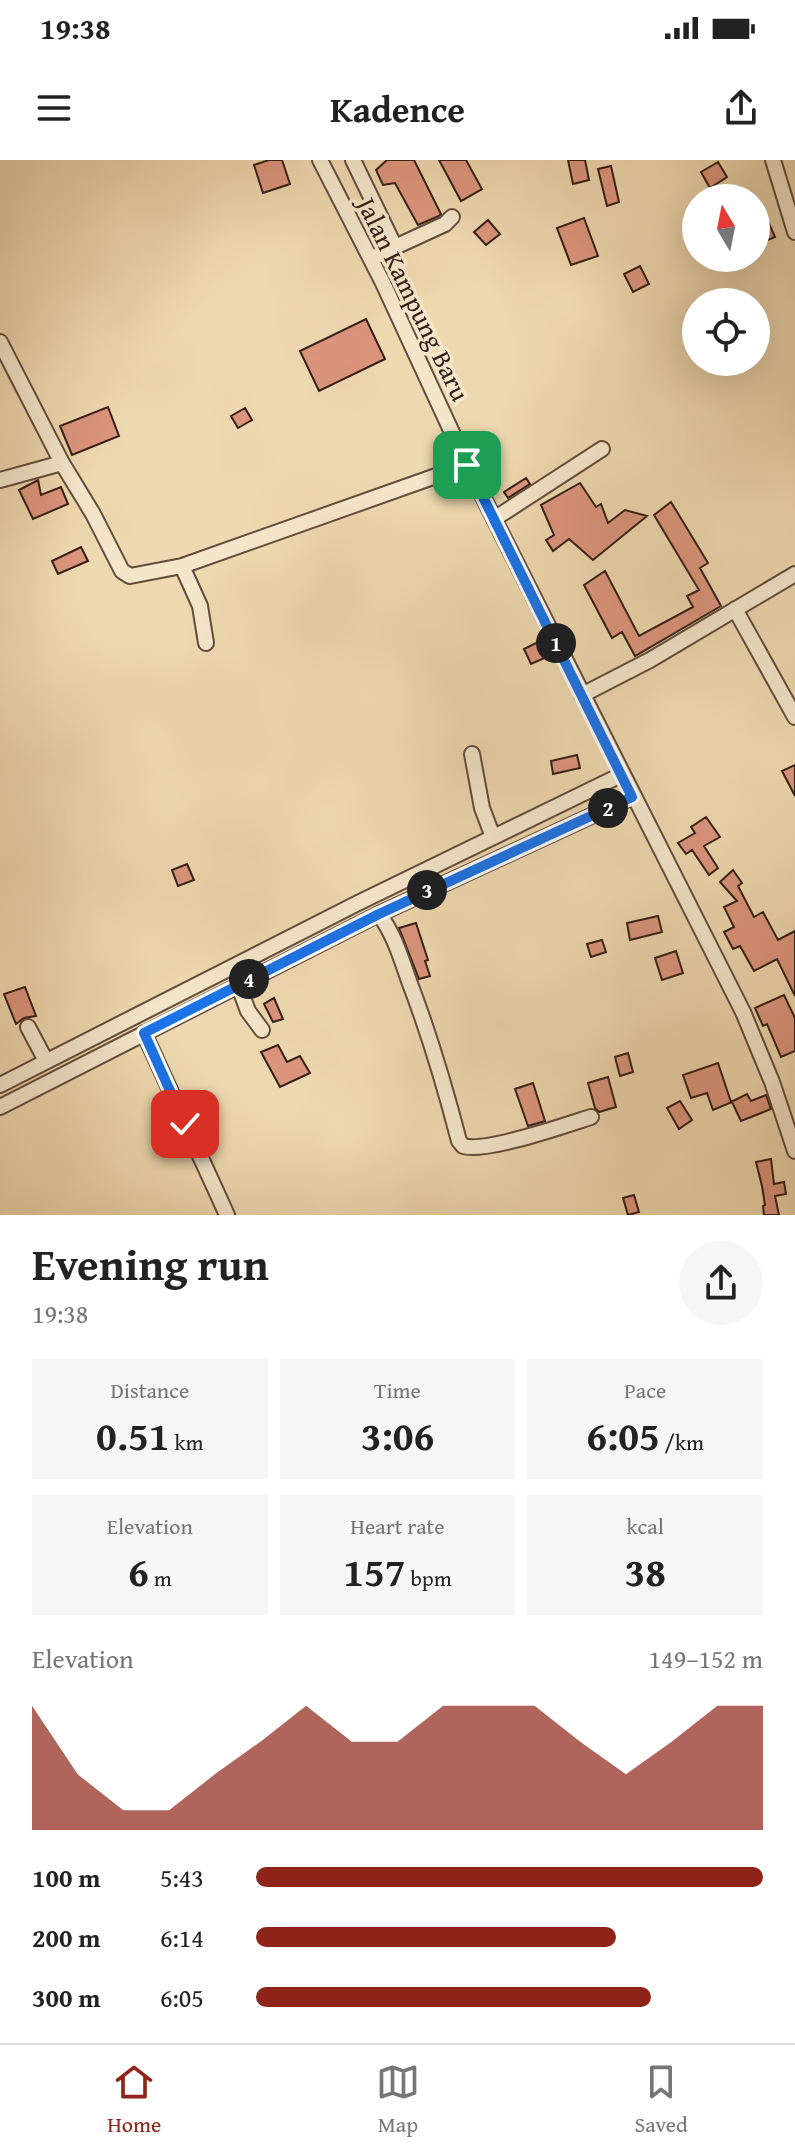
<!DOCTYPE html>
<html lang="en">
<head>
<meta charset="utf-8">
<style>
	body { margin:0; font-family:"Gentium Book Plus",serif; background:#f6f6f6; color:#222; height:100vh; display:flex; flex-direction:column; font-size:30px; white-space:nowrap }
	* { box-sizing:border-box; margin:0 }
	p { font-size:26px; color:#767676 }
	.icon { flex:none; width:44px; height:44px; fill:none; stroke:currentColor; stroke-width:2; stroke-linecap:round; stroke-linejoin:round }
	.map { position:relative; height:1055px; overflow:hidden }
	.drawer { display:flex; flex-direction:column; background:#fff; flex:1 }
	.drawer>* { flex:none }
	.needle { width:52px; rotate:350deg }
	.buttons { position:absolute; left:682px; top:24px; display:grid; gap:16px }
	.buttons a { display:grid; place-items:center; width:88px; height:88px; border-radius:50%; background:#fff; box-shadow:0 8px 32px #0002; font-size:40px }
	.pin { position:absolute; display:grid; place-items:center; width:68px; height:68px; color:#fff; margin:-34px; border-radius:16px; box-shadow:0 4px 12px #0006 }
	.km { position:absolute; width:40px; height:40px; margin:-20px; border-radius:50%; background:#222; color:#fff; font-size:22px; line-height:40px; text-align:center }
	.round { display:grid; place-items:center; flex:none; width:84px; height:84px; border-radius:42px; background:#f6f6f6 }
	.summary { display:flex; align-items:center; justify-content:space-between; height:136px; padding:0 32px }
	h1 { font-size:44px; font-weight:600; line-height:60px }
	.metrics { display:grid; grid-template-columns:repeat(3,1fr); gap:12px; height:136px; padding:8px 32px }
	.metrics div { display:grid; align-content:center; border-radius:0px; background:#f6f6f6; text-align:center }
	.metrics b { font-size:40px; font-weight:600 }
	.metrics small { font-size:22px; font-weight:400 }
	.metrics p { font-size:22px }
	.chart { height:224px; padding:16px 32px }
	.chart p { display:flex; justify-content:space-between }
	.chart svg { width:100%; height:144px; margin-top:8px; fill:#8f2418; opacity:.7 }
	ul { padding:0 32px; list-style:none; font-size:26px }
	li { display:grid; grid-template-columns:128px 96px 1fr; align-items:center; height:60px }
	li i { height:20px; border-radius:10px; background:#8f2418 }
	.status { display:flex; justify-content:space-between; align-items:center; height:56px; padding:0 40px; background:#fff; direction:ltr }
	.status svg { height:22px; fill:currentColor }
	header { display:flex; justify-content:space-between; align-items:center; height:104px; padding:0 32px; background:#fff; font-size:36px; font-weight:600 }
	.menu { display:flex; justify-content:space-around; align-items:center; height:112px; border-top:2px solid #e0e0e0; background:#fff; font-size:22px; color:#767676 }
	.menu a { display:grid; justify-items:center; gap:4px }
	.menu .current { color:#8f2418 }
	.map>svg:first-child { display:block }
</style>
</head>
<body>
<div class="status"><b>19:38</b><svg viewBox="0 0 49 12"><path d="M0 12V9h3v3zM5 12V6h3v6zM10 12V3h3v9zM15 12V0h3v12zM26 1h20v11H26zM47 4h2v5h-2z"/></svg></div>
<header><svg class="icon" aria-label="menu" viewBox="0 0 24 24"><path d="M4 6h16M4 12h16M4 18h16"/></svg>Kadence<svg class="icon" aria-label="share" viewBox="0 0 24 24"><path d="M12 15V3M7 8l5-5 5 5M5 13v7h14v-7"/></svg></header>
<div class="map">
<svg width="795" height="1055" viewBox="0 0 795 1055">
	<rect width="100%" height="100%" fill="#eed8af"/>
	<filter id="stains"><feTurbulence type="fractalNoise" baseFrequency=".0025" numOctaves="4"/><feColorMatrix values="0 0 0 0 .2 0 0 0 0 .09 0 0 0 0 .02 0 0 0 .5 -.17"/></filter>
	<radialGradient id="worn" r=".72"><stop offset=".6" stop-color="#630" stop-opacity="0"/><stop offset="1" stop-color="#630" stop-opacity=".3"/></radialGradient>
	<path fill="#dc957d" stroke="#341e15" stroke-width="2" d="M 269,0 L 282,0 L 290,24 L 263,33 L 254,5 Z
		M 387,0 L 414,0 L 441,54 L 439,56 L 418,65 L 395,23 L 383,25 L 376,10 Z
		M 439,0 L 466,0 L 482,29 L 461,41 Z
		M 568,0 L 585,0 L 589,20 L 573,24 Z
		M 718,2 L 727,17 L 710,28 L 701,12 Z
		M 611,6 L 619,42 L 607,46 L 598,9 Z
		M 584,58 L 598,96 L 571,105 L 557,68 Z
		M 767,59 L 775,77 L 756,85 L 756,64 Z
		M 488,60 L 500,74 L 486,85 L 474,72 Z
		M 640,106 L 649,124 L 633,132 L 624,114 Z
		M 366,159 L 385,199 L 319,231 L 300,191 Z
		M 108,247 L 119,276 L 72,295 L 60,266 Z
		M 245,248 L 252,260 L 238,268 L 231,256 Z
		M 526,318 L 530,324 L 508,338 L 504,332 Z
		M 38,320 L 41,335 L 61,327 L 68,344 L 33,359 L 19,330 Z
		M 580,323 L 596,347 L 601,344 L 608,363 L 625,350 L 647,356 L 593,400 L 569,379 L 553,391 L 546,380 L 554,375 L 541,345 Z
		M 671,342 L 708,403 L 700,408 L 721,446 L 635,496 L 622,472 L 612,478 L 584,425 L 605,411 L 639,476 L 693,447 L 687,436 L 699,430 L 654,355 Z
		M 81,387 L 88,401 L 58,414 L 52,401 Z
		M 542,480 L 549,496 L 531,504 L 524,489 Z
		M 577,595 L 580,608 L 553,614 L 551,601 Z
		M 795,605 L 795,636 L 782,611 Z
		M 706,657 L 720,677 L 704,686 L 718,708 L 709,715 L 692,690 L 686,694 L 678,683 L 695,673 L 691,667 Z
		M 187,704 L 194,720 L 178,726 L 172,710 Z
		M 733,710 L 742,723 L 738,726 L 754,757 L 763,752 L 778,780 L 795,771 L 795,836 L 777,799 L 754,811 L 740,786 L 733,789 L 724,772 L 734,767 L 724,747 L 737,741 L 720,722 Z
		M 658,756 L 662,772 L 630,780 L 627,763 Z
		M 416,763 L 428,800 L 425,801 L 430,816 L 419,819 L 399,768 Z
		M 602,780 L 606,792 L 591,797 L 587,784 Z
		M 676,791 L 683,813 L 662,820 L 655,798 Z
		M 25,827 L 36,856 L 24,858 L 16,864 L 4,834 Z
		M 784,835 L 795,858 L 795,891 L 781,897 L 767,864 L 763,866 L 755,848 Z
		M 274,838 L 283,859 L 273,862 L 264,844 Z
		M 278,885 L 287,902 L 300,896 L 310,913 L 280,927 L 261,892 Z
		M 628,893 L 633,912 L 620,916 L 615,897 Z
		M 718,903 L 731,942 L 747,934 L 751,941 L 766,935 L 771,949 L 741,961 L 732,942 L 713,950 L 707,933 L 691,938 L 683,915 Z
		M 608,917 L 616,947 L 599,952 L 595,948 L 588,923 Z
		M 533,923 L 545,961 L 528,966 L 515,929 Z
		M 680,941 L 692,960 L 679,969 L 667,948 Z
		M 771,999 L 774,1024 L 784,1022 L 786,1034 L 775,1036 L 779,1055 L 764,1055 L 763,1046 L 765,1045 L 762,1026 L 756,1002 Z
		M 634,1035 L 639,1052 L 628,1055 L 623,1038 Z"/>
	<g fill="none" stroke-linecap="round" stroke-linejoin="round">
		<defs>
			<path id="minor" d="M 320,0 L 383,123 L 467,305 L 743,852 L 772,922 L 795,991
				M 353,0 L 395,87 L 371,99
				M 773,0 L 795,72
				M 395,87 L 445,64 L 452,57
				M 0,182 L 62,303 L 93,354 L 122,411 L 130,416 L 182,406 L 467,305
				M 0,320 L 62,303
				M 494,359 L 602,289
				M 182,406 L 200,446 L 206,483
				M 735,449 L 795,557
				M 582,535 L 650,500 L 795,414
				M 472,594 L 482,648 L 493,677
				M 379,754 C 394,774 401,798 409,821 C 429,873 445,927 459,981 L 463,986 C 486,993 566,965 591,957
				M 238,824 L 248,851 L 262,870
				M 28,867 L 46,901
				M 144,873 L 227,1055
				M 0,925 L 358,743 L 621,615
				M 0,947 L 379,754 L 632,637"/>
		</defs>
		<use href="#minor" stroke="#624c3c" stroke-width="18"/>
		<use href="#minor" stroke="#f4e6cb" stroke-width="14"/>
	</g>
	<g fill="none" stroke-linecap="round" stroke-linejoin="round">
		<defs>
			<path id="route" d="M 185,964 L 144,873 L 379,754 L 632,637 L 467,305"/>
		</defs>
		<use href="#route" stroke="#fff" stroke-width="16"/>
		<use href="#route" stroke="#1a73e8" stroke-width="10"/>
	</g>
	<g text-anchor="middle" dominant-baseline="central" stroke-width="7" stroke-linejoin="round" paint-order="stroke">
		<g font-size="26" fill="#341e15" stroke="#f4e6cb">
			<text transform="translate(414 139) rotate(64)">Jalan Kampung Baru</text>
		</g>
	</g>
	<rect width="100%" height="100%" filter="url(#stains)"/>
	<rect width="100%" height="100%" fill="url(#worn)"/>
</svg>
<div class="buttons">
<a><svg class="needle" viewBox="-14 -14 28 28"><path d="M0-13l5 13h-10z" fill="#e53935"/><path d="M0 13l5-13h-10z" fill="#767676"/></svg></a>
<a><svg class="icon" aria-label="locate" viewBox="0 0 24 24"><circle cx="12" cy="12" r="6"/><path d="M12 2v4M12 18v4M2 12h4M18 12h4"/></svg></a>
</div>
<div class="pin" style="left:467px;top:305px;background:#1e9e55"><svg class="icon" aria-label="arrive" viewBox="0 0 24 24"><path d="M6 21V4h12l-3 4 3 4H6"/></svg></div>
<div class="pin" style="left:185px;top:964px;background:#d93025"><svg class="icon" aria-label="check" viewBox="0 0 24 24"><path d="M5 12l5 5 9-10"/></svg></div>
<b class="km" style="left:556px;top:483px">1</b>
<b class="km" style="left:608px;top:648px">2</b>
<b class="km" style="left:427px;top:730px">3</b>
<b class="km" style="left:249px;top:819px">4</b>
</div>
<section class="drawer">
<div class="summary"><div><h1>Evening run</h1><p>19:38</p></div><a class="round"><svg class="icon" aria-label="share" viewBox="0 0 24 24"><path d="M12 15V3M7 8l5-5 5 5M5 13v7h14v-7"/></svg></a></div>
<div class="metrics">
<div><p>Distance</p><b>0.51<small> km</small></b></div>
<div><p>Time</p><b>3:06</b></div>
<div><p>Pace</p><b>6:05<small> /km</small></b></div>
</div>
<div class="metrics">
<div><p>Elevation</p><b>6<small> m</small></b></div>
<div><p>Heart rate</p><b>157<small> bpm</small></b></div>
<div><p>kcal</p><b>38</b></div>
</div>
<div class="chart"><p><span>Elevation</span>149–152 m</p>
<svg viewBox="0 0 160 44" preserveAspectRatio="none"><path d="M0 44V6L10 27L20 38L30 38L40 27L50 17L60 6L70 17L80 17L90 6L100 6L110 6L120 17L130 27L140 17L150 6L160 6V44z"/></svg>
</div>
<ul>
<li><b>100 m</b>5:43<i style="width:100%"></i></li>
<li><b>200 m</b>6:14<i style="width:71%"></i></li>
<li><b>300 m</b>6:05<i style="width:78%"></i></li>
</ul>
</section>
<nav class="menu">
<a class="current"><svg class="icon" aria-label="home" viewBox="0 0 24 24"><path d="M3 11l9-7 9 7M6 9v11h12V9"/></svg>Home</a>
<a><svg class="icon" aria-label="map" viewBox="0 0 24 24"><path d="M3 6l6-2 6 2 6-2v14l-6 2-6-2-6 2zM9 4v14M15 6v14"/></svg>Map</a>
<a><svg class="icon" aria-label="saved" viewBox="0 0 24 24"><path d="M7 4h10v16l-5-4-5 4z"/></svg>Saved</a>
</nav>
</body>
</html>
